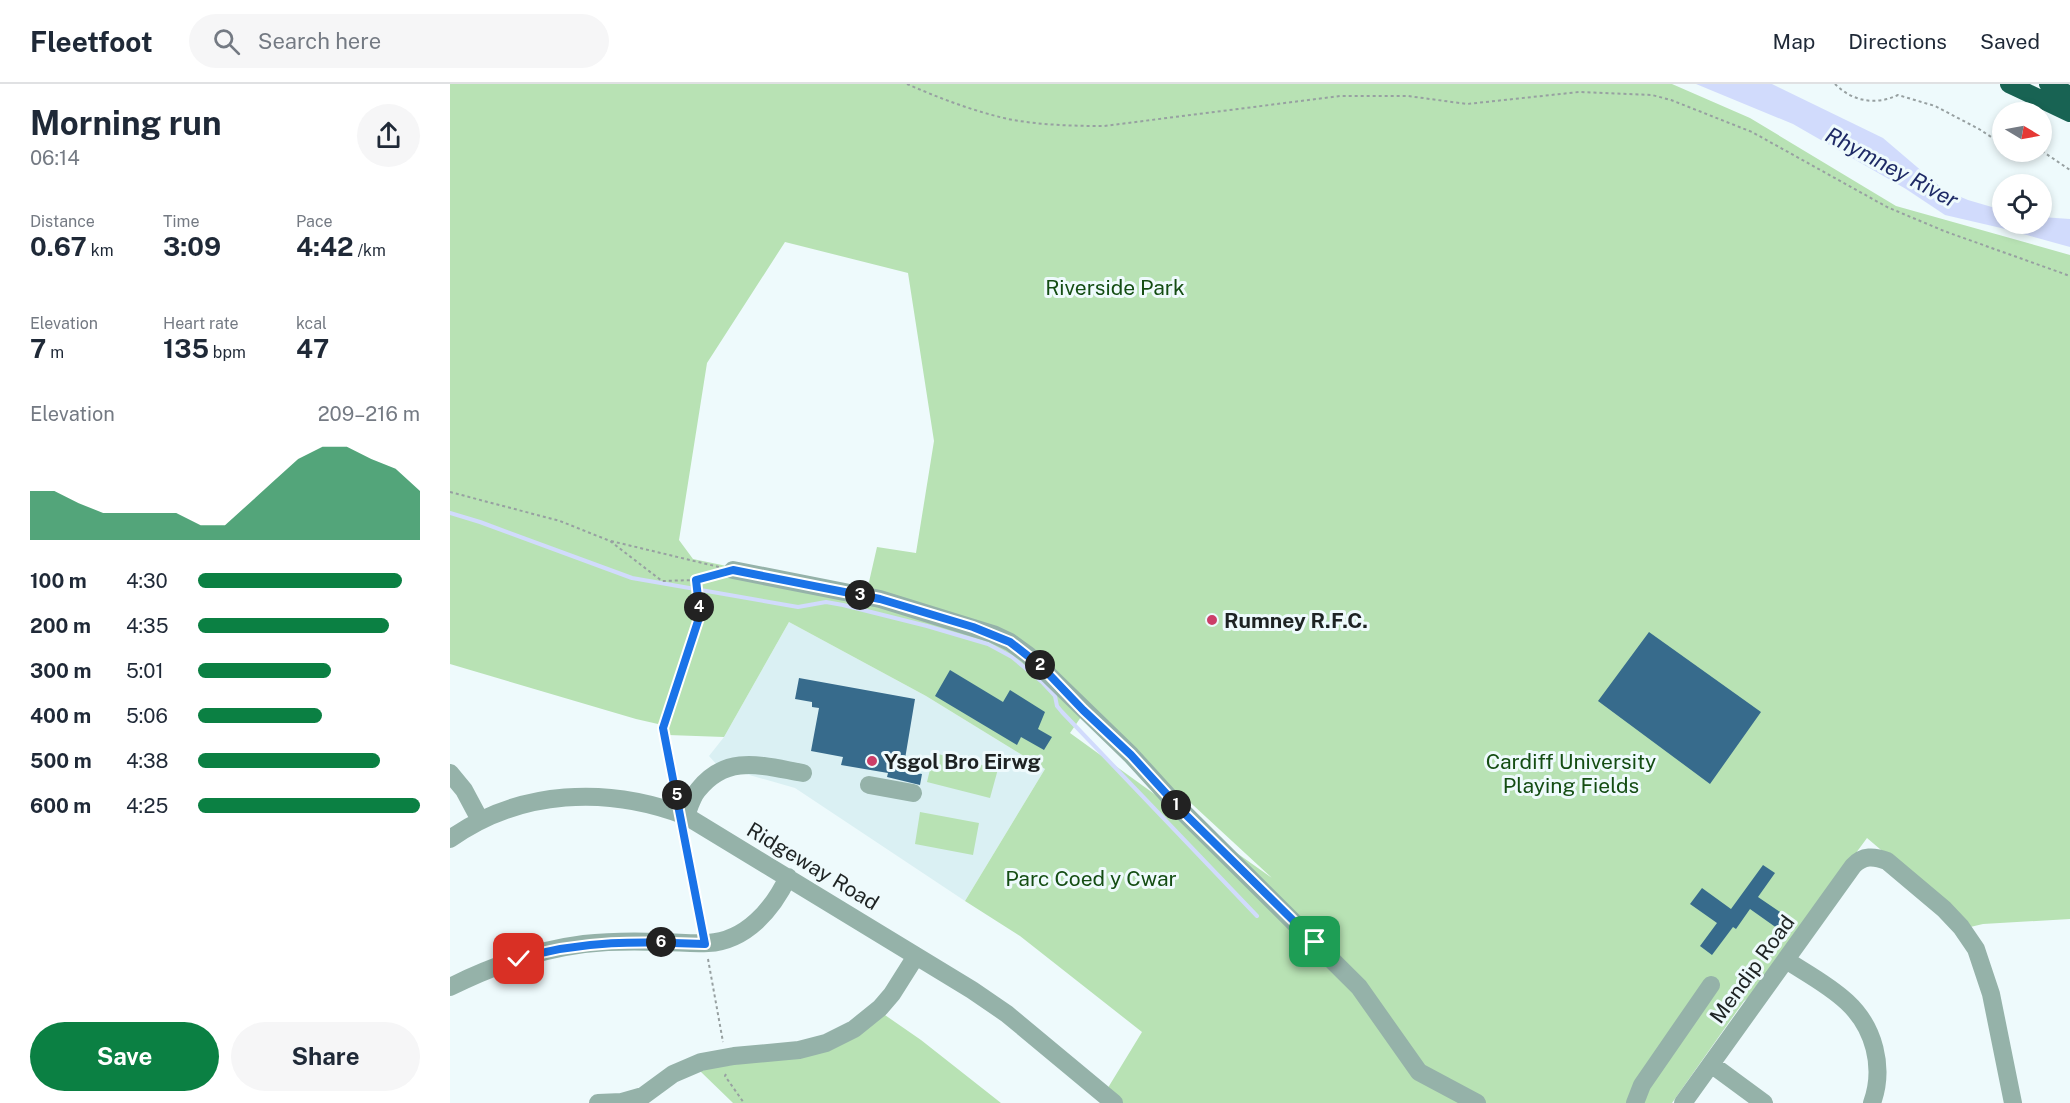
<!DOCTYPE html>
<html lang="en">
<head>
<meta charset="utf-8">
<style>
	body { margin:0; font-family:"Public Sans",sans-serif; background:#f6f6f7; color:#1f2937; height:100vh; display:flex; flex-direction:column; font-size:22px; white-space:nowrap }
	* { box-sizing:border-box; margin:0 }
	p { font-size:20px; color:#747a83 }
	.icon { flex:none; width:33px; height:33px; fill:none; stroke:currentColor; stroke-width:2; stroke-linecap:round; stroke-linejoin:round }
	.map { position:relative; flex:1; overflow:hidden }
	.panel { display:flex; flex-direction:column; background:#fff; width:450px }
	.panel>* { flex:none }
	.needle { width:39px; rotate:100deg }
	.buttons { position:absolute; left:1542px; top:18px; display:grid; gap:12px }
	.buttons a { display:grid; place-items:center; width:60px; height:60px; border-radius:50%; background:#fff; box-shadow:0 3px 9px #0003; font-size:30px }
	.pin { position:absolute; display:grid; place-items:center; width:51px; height:51px; color:#fff; margin:-26px; border-radius:12px; box-shadow:0 3px 9px #0006 }
	.km { position:absolute; width:30px; height:30px; margin:-15px; border-radius:50%; background:#222; color:#fff; font-size:16px; line-height:30px; text-align:center }
	.round { display:grid; place-items:center; flex:none; width:63px; height:63px; border-radius:32px; background:#f6f6f7 }
	.head { display:flex; align-items:center; justify-content:space-between; height:102px; padding:0 30px }
	h1 { font-size:33px; font-weight:700; line-height:45px }
	.stats { display:grid; grid-template-columns:repeat(3,1fr); gap:9px; height:102px; padding:6px 30px }
	.stats div { display:grid; align-content:center }
	.stats b { font-size:26px; font-weight:700 }
	.stats small { font-size:16px; font-weight:400 }
	.stats p { font-size:16px }
	.chart { height:168px; padding:12px 30px }
	.chart p { display:flex; justify-content:space-between }
	.chart svg { width:100%; height:108px; margin-top:6px; fill:#0b8043; opacity:.7 }
	.cta { display:flex; gap:12px; margin-top:auto; padding:12px 30px }
	.cta a { flex:1; height:69px; border-radius:36px; background:#0b8043; color:#fff; font-size:24px; font-weight:700; line-height:69px; text-align:center }
	.cta a+a { background:#f6f6f7; color:#1f2937 }
	ul { padding:0 30px; list-style:none; font-size:20px }
	li { display:grid; grid-template-columns:96px 72px 1fr; align-items:center; height:45px }
	li i { height:15px; border-radius:8px; background:#0b8043 }
	header { display:flex; align-items:center; gap:36px; box-sizing:border-box; height:84px; padding:0 30px; background:#fff; border-bottom:2px solid #e0e1e3 }
	header strong { font-size:28px }
	nav { display:flex; gap:33px; margin-inline-start:auto; font-size:21px }
	.search { width:420px; height:54px; background:#f6f6f7; display:flex; align-items:center; gap:15px; box-sizing:border-box; padding:0 21px; border-radius:33px; color:#747a83; font-size:22px }
	main { display:flex; flex:1; min-height:0 }
	.map>svg:first-child { display:block }
</style>
</head>
<body>
<header>
<strong>Fleetfoot</strong>
<div class="search"><svg class="icon" aria-label="search" viewBox="0 0 24 24"><circle cx="10" cy="10" r="6"/><path d="M15 15l6 6"/></svg>Search here</div>
<nav><a>Map</a><a>Directions</a><a>Saved</a></nav>
</header>
<main>
<section class="panel">
<div class="head"><div><h1>Morning run</h1><p>06:14</p></div><a class="round"><svg class="icon" aria-label="share" viewBox="0 0 24 24"><path d="M12 15V3M7 8l5-5 5 5M5 13v7h14v-7"/></svg></a></div>
<div class="stats">
<div><p>Distance</p><b>0.67<small> km</small></b></div>
<div><p>Time</p><b>3:09</b></div>
<div><p>Pace</p><b>4:42<small> /km</small></b></div>
</div>
<div class="stats">
<div><p>Elevation</p><b>7<small> m</small></b></div>
<div><p>Heart rate</p><b>135<small> bpm</small></b></div>
<div><p>kcal</p><b>47</b></div>
</div>
<div class="chart"><p><span>Elevation</span>209–216 m</p>
<svg viewBox="0 0 160 44" preserveAspectRatio="none"><path d="M0 44V24L10 24L20 29L30 33L40 33L50 33L60 33L70 38L80 38L90 29L100 20L110 11L120 6L130 6L140 11L150 15L160 24V44z"/></svg>
</div>
<ul>
<li><b>100 m</b>4:30<i style="width:92%"></i></li>
<li><b>200 m</b>4:35<i style="width:86%"></i></li>
<li><b>300 m</b>5:01<i style="width:60%"></i></li>
<li><b>400 m</b>5:06<i style="width:56%"></i></li>
<li><b>500 m</b>4:38<i style="width:82%"></i></li>
<li><b>600 m</b>4:25<i style="width:100%"></i></li>
</ul>
<div class="cta"><a>Save</a><a>Share</a></div>
</section>
<div class="map">
<svg width="1620" height="1019" viewBox="0 0 1620 1019">
	<rect width="100%" height="100%" fill="#eefafc"/>
	<path fill="#daf0f3" d="M 339,538 L 476,612 L 595,685 L 515,817 L 345,704 L 268,682 L 259,672 L 274,653 Z"/>
	<path fill="#b8e2b4" fill-rule="evenodd" d="M 0,0 L 1222,0 L 1300,34 L 1446,122 L 1620,171 L 1620,835 L 1533,840 L 1516,844 L 1498,823 L 1417,754 L 1301,912 L 1294,917 L 1222,1019 L 671,1019 L 656,1007 L 692,948 L 570,852 L 515,817 L 595,685 L 476,612 L 339,538 L 274,653 L 218,651 L 231,714 L 222,716 L 208,640 L 186,635 L 0,580 ZM 335,158 L 458,189 L 484,357 L 466,469 L 427,463 L 419,498 L 421,505 L 568,554 L 599,577 L 591,588 L 540,554 L 315,490 L 243,475 L 229,456 L 257,279 ZM 631,633 L 714,717 L 620,649 ZM 730,709 L 822,794 L 719,721 Z
		M 484,669 L 548,685 L 540,714 L 477,698 Z
		M 470,728 L 529,739 L 523,771 L 465,760 Z
		M 432,929 L 471,956 L 551,1019 L 283,1019 L 250,987 L 261,984 L 329,974 Z"/>
	<path fill="#d1dbfc" d="M 1246,0 L 1322,0 L 1433,54 L 1494,106 L 1518,116 L 1552,126 L 1552,140 L 1592,140 L 1592,133 L 1620,135 L 1620,163 L 1551,144 L 1495,131 L 1456,105 L 1343,40 Z"/>
	<g fill="none" stroke-linecap="round" stroke-linejoin="round">
		<path stroke="#d1dbfc" stroke-width="4" d="M 0,429 L 30,438 L 182,494 L 348,523 L 376,518 L 393,521 L 477,542 L 538,560 L 562,573 L 592,598 L 605,612 L 607,622 L 612,628 L 807,832"/>
	</g>
	<path fill="#376b8c" d="M 1199,548 L 1311,628 L 1260,700 L 1148,617 Z
		M 500,586 L 553,618 L 560,606 L 595,628 L 588,645 L 602,653 L 594,666 L 571,653 L 567,661 L 485,612 Z
		M 349,594 L 465,615 L 453,687 L 472,690 L 470,701 L 437,693 L 438,689 L 391,681 L 393,673 L 361,667 L 369,624 L 362,623 L 362,618 L 345,615 Z
		M 1313,781 L 1325,789 L 1308,813 L 1339,834 L 1331,847 L 1300,825 L 1286,845 L 1283,843 L 1262,871 L 1250,862 L 1267,839 L 1240,820 L 1252,804 L 1281,825 Z"/>
	<g fill="none" stroke-linecap="round" stroke-linejoin="round">
		<path stroke="#97a0a1" stroke-width="2" stroke-dasharray="3 3" stroke-linecap="butt" d="M 457,0 C 489,14 523,27 558,35 C 589,41 622,42 654,42 L 890,12 L 958,12 L 1017,20 L 1129,8 L 1202,11 L 1221,16 L 1302,48 L 1437,123 L 1494,147 L 1620,192
			M 1385,0 C 1402,17 1425,22 1448,11 L 1485,22 L 1529,45 L 1552,60
			M 1592,67 L 1620,86
			M 0,408 L 110,437 L 160,457 L 212,497 L 246,496 L 269,489
			M 161,457 L 269,483
			M 226,711 L 213,644 L 250,532 L 246,496
			M 233,749 L 252,843
			M 258,875 L 273,958
			M 276,990 L 275,992 L 294,1019"/>
		<path stroke="#95b2a9" stroke-width="18" d="M 283,486 L 430,515 L 543,550 L 560,558 L 578,571 L 681,671 L 732,727 L 909,903 L 969,988 L 1027,1019
			M 0,689 L 14,706 L 30,736
			M 419,701 L 463,709
			M 236,732 C 239,724 242,713 248,706 C 277,669 313,682 353,689
			M 0,755 C 70,705 158,702 236,732 L 522,906 L 557,930 L 664,1019
			M 1336,876 C 1356,889 1379,901 1397,918 C 1424,943 1435,983 1422,1019
			M 0,903 C 42,882 87,866 134,860 C 160,857 186,857 212,858 C 227,858 242,860 258,859 C 296,857 323,825 338,793
			M 1261,980 L 1314,1019
			M 148,1019 L 172,1018 L 193,1012 L 223,990 L 251,978 L 284,972 L 349,966 L 376,959 L 404,945 L 430,924 L 442,910 L 466,872
			M 1185,1019 L 1192,1001 L 1261,901
			M 1233,1019 L 1403,782 C 1413,771 1424,772 1437,777 L 1494,825 L 1511,843 L 1526,865 L 1541,910 L 1563,1019"/>
		<path stroke="#186353" stroke-width="18" d="M 1559,0 L 1620,29
			M 1598,0 L 1620,11"/>
	</g>
	<g fill="none" stroke-linecap="round" stroke-linejoin="round">
		<defs>
			<path id="route" d="M 69,875 C 130,856 192,857 255,860 L 213,644 L 250,531 L 246,496 L 283,486 L 430,515 L 523,543 L 560,558 L 592,583 L 633,626 L 681,671 L 732,727 L 865,858"/>
		</defs>
		<use href="#route" stroke="#fff" stroke-width="12"/>
		<use href="#route" stroke="#1a73e8" stroke-width="8"/>
	</g>
	<g fill="#cc3e68" stroke="#eefafc" stroke-width="2">
		<circle cx="762" cy="536" r="6"/>
		<circle cx="422" cy="677" r="6"/>
	</g>
	<g text-anchor="middle" dominant-baseline="central" stroke-width="6" stroke-linejoin="round" paint-order="stroke">
		<g font-size="21" fill="#144d13" stroke="#eefafc">
			<text x="665" y="203">Riverside Park</text>
			<text x="1121" y="677">Cardiff University<tspan x="1121" dy="24">Playing Fields</tspan></text>
			<text x="641" y="794">Parc Coed y Cwar</text>
		</g>
		<g font-size="21" font-weight="bold" fill="#1e2323" stroke="#eefafc" text-anchor="start">
			<text x="774" y="536">Rumney R.F.C.</text>
			<text x="434" y="677">Ysgol Bro Eirwg</text>
		</g>
		<g font-size="21" fill="#1e2323" stroke="#eefafc">
			<text transform="translate(363 782) rotate(31)">Ridgeway Road</text>
			<text transform="translate(1302 885) rotate(-54)">Mendip Road</text>
		</g>
		<g font-size="22" font-style="italic" fill="#1e2a66" stroke="#eefafc">
			<text transform="translate(1442 83) rotate(28)">Rhymney River</text>
		</g>
	</g>
</svg>
<div class="buttons">
<a><svg class="needle" viewBox="-14 -14 28 28"><path d="M0-13l5 13h-10z" fill="#e53935"/><path d="M0 13l5-13h-10z" fill="#747a83"/></svg></a>
<a><svg class="icon" aria-label="locate" viewBox="0 0 24 24"><circle cx="12" cy="12" r="6"/><path d="M12 2v4M12 18v4M2 12h4M18 12h4"/></svg></a>
</div>
<div class="pin" style="left:865px;top:858px;background:#1e9e55"><svg class="icon" aria-label="arrive" viewBox="0 0 24 24"><path d="M6 21V4h12l-3 4 3 4H6"/></svg></div>
<div class="pin" style="left:69px;top:875px;background:#d93025"><svg class="icon" aria-label="check" viewBox="0 0 24 24"><path d="M5 12l5 5 9-10"/></svg></div>
<b class="km" style="left:726px;top:721px">1</b>
<b class="km" style="left:590px;top:581px">2</b>
<b class="km" style="left:410px;top:511px">3</b>
<b class="km" style="left:249px;top:523px">4</b>
<b class="km" style="left:227px;top:711px">5</b>
<b class="km" style="left:211px;top:858px">6</b>
</div>
</main>
</body>
</html>
